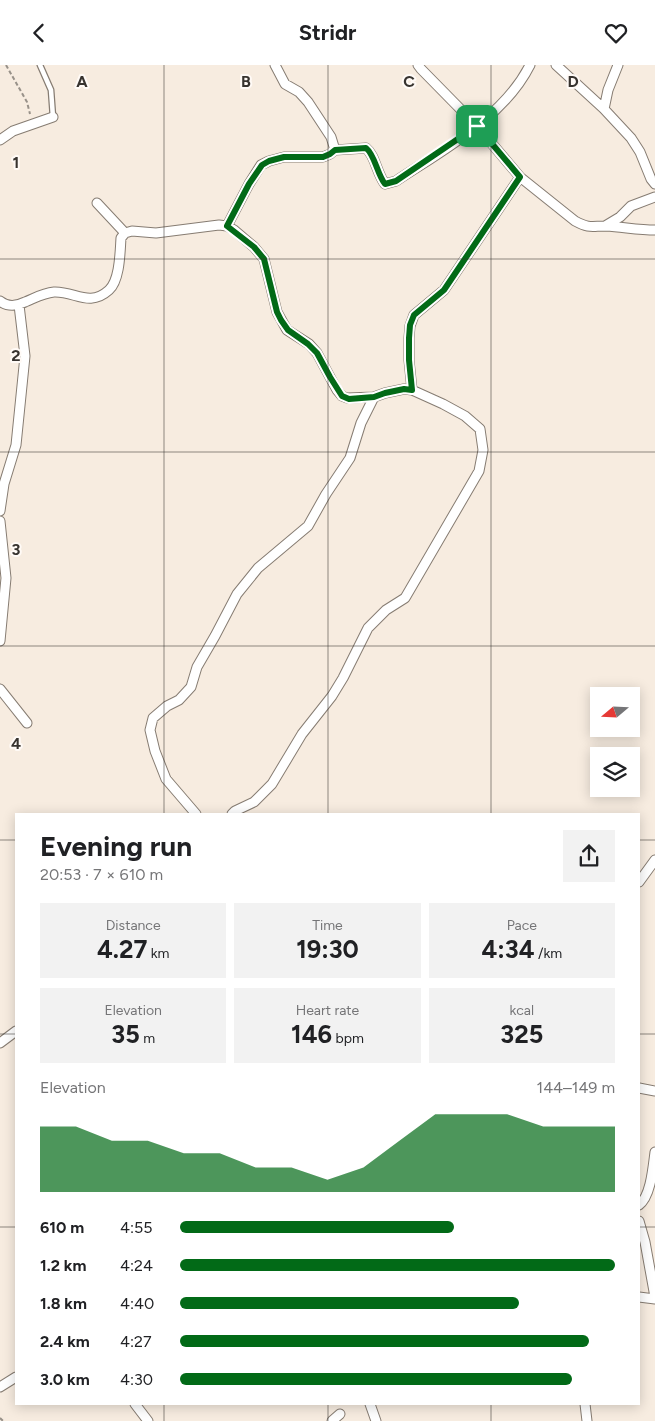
<!DOCTYPE html>
<html lang="en">
<head>
<meta charset="utf-8">
<style>
	body { margin:0; font-family:Figtree,sans-serif; background:#f2f2f2; color:#202124; height:100vh; display:flex; flex-direction:column; font-size:19px; white-space:nowrap }
	* { box-sizing:border-box; margin:0 }
	p { font-size:16px; color:#757577 }
	.icon { flex:none; width:28px; height:28px; fill:none; stroke:currentColor; stroke-width:2; stroke-linecap:round; stroke-linejoin:round }
	.map { position:relative; flex:1; overflow:hidden }
	.side { position:absolute; left:15px; top:748px; width:625px; height:592px; display:flex; flex-direction:column; background:#fff; border-radius:0px; box-shadow:0 2px 12px #0003 }
	.side>* { flex:none }
	.needle { width:32px; rotate:251deg }
	.fabs { position:absolute; left:590px; top:622px; display:grid; gap:10px }
	.fabs a { display:grid; place-items:center; width:50px; height:50px; border-radius:0px; background:#fff; box-shadow:0 2px 12px #0003; font-size:25px }
	.pin { position:absolute; display:grid; place-items:center; width:42px; height:42px; color:#fff; margin:-21px; border-radius:10px; box-shadow:0 2px 8px #0006 }
	.round { display:grid; place-items:center; flex:none; width:52px; height:52px; border-radius:0px; background:#f2f2f2 }
	.summary { display:flex; align-items:center; justify-content:space-between; height:85px; padding:0 25px }
	h1 { font-size:28px; font-weight:700; line-height:38px }
	.metrics { display:grid; grid-template-columns:repeat(3,1fr); gap:8px; height:85px; padding:5px 25px }
	.metrics div { display:grid; align-content:center; border-radius:0px; background:#f2f2f2; text-align:center }
	.metrics b { font-size:25px; font-weight:700 }
	.metrics small { font-size:14px; font-weight:400 }
	.metrics p { font-size:14px }
	.chart { height:140px; padding:10px 25px }
	.chart p { display:flex; justify-content:space-between }
	.chart svg { width:100%; height:90px; margin-top:5px; fill:#026a17; opacity:.7 }
	ul { padding:0 25px; list-style:none; font-size:16px }
	li { display:grid; grid-template-columns:80px 60px 1fr; align-items:center; height:38px }
	li i { height:12px; border-radius:6px; background:#026a17 }
	header { display:flex; justify-content:space-between; align-items:center; height:65px; padding:0 25px; background:#fff; font-size:22px; font-weight:700 }
	.map>svg:first-child { display:block }
</style>
</head>
<body>
<header><svg class="icon" aria-label="back" viewBox="0 0 24 24"><path d="M15 5l-7 7 7 7"/></svg>Stridr<svg class="icon" aria-label="heart" viewBox="0 0 24 24"><path d="M12 20l-8-8c-3-5 5-10 8-4 3-6 11-1 8 4z"/></svg></header>
<div class="map">
<svg width="655" height="1356" viewBox="0 0 655 1356">
	<rect width="100%" height="100%" fill="#f7ece0"/>
	<g fill="none" stroke-linecap="round" stroke-linejoin="round">
		<defs>
			<path id="service" d="M 40,0 L 51,25 L 53,52"/>
			<path id="minor" d="M 275,0 L 285,19 L 299,27 L 308,37 L 331,72 L 335,85
				M 418,0 L 421,4 L 477,61 L 520,112 L 575,156 C 590,164 592,161 606,161 C 623,162 639,165 655,165
				M 556,0 L 604,44 L 631,73 L 640,87 L 651,114 L 655,119
				M 604,44 L 608,25 L 618,0
				M 0,75 L 13,66 L 53,52
				M 97,138 L 125,168
				M 227,161 L 249,119 L 261,100 L 269,96 L 284,92 L 323,92 L 330,89 L 335,85 L 366,83 C 375,90 377,109 385,119 L 396,116 C 443,85 504,52 530,0
				M 605,161 L 620,152 L 631,141 L 655,132
				M 0,236 C 7,242 17,241 25,237 C 35,233 43,228 54,227 C 75,226 89,243 109,225 C 120,215 120,187 121,173 L 125,168 L 132,166 L 156,168 L 219,160 L 227,161 L 234,165 L 254,182 L 264,194 L 277,247 L 287,265 L 309,279 L 317,288 L 337,325 L 342,331 L 347,333 L 374,332 L 385,328 L 404,324 L 412,325 L 443,339 L 465,351 L 480,364 L 483,385 L 479,406 L 405,533 L 386,545 L 368,563 L 343,613 L 332,631 L 302,669 L 272,719 L 254,737 L 235,746 L 232,749
				M 412,325 L 409,295 L 409,273 L 410,261 L 414,250 L 444,225 L 520,112
				M 0,446 L 4,419 L 16,380 L 25,291 L 19,240
				M 0,456 L 6,513 L 0,576
				M 0,624 L 27,658
				M 196,749 L 166,714 L 155,686 L 150,665 L 153,653 L 167,641 L 179,635 L 191,622 L 197,602 L 215,571 L 237,529 L 258,503 L 308,461 L 326,429 L 350,393 L 361,358 L 374,332
				M 639,817 L 655,795
				M 0,978 L 16,966
				M 639,1023 L 655,1026
				M 639,1140 C 651,1131 653,1102 655,1087
				M 639,1156 L 645,1177 L 655,1232
				M 639,1232 L 655,1234
				M 0,1322 L 16,1312
				M 135,1339 L 148,1356
				M 370,1339 L 376,1356
				M 585,1339 L 587,1356
				M 332,1356 L 340,1349"/>
		</defs>
		<use href="#service" stroke="#867c72" stroke-width="7"/>
		<use href="#minor" stroke="#867c72" stroke-width="11"/>
		<path stroke="#989189" stroke-width="2" stroke-dasharray="4 2.5" stroke-linecap="butt" d="M 6,0 L 27,37 L 30,49
			M 0,1353 L 3,1356"/>
		<use href="#service" stroke="#fff" stroke-width="4.5"/>
		<use href="#minor" stroke="#fff" stroke-width="9"/>
	</g>
	<g fill="none" stroke-linecap="round" stroke-linejoin="round">
		<defs>
			<path id="route" d="M 477,61 L 520,112 L 444,225 L 414,250 L 410,260 L 409,273 L 409,295 L 412,325 L 404,324 L 385,328 L 374,332 L 349,334 L 342,331 L 330,312 L 317,288 L 308,279 L 288,265 L 281,255 L 277,247 L 264,194 L 254,182 L 227,161 L 249,119 L 262,100 L 269,96 L 284,92 L 323,92 L 330,89 L 335,85 L 366,83 C 375,90 377,109 385,119 L 396,116 Z"/>
		</defs>
		<use href="#route" stroke="#fff" stroke-width="10"/>
		<use href="#route" stroke="#026a17" stroke-width="6"/>
	</g>
	<path fill="none" stroke="#37332f" stroke-width="1" stroke-opacity="0.55" d="M 164,0 L 164,749M 328,0 L 328,749M 491,0 L 491,749M 0,194 L 655,194M 0,387 L 655,387M 0,581 L 655,581M 0,775 L 16,775M 639,775 L 655,775M 0,969 L 16,969M 639,969 L 655,969M 0,1162 L 16,1162M 639,1162 L 655,1162M 164,1339 L 164,1356M 328,1339 L 328,1356M 491,1339 L 491,1356"/>
	<g font-size="16" text-anchor="middle" font-weight="bold" fill="#37332f" stroke="#fffaf6" stroke-width="4" stroke-linejoin="round" paint-order="stroke">
		<text x="82" y="22">A</text>
		<text x="246" y="22">B</text>
		<text x="409" y="22">C</text>
		<text x="573" y="22">D</text>
		<text x="16" y="103">1</text>
		<text x="16" y="296">2</text>
		<text x="16" y="490">3</text>
		<text x="16" y="684">4</text>
	</g>
</svg>
<div class="fabs">
<a><svg class="needle" viewBox="-14 -14 28 28"><path d="M0-13l5 13h-10z" fill="#e53935"/><path d="M0 13l5-13h-10z" fill="#757577"/></svg></a>
<a><svg class="icon" aria-label="layers" viewBox="0 0 24 24"><path d="M12 4l9 5-9 5-9-5zM3 14l9 5 9-5"/></svg></a>
</div>
<div class="pin" style="left:477px;top:61px;background:#1e9e55"><svg class="icon" aria-label="arrive" viewBox="0 0 24 24"><path d="M6 21V4h12l-3 4 3 4H6"/></svg></div>
<section class="side">
<div class="summary"><div><h1>Evening run</h1><p>20:53 · 7 × 610 m</p></div><a class="round"><svg class="icon" aria-label="share" viewBox="0 0 24 24"><path d="M12 15V3M7 8l5-5 5 5M5 13v7h14v-7"/></svg></a></div>
<div class="metrics">
<div><p>Distance</p><b>4.27<small> km</small></b></div>
<div><p>Time</p><b>19:30</b></div>
<div><p>Pace</p><b>4:34<small> /km</small></b></div>
</div>
<div class="metrics">
<div><p>Elevation</p><b>35<small> m</small></b></div>
<div><p>Heart rate</p><b>146<small> bpm</small></b></div>
<div><p>kcal</p><b>325</b></div>
</div>
<div class="chart"><p><span>Elevation</span>144–149 m</p>
<svg viewBox="0 0 160 44" preserveAspectRatio="none"><path d="M0 44V12L10 12L20 19L30 19L40 25L50 25L60 32L70 32L80 38L90 32L100 19L110 6L120 6L130 6L140 12L150 12L160 12V44z"/></svg>
</div>
<ul>
<li><b>610 m</b>4:55<i style="width:63%"></i></li>
<li><b>1.2 km</b>4:24<i style="width:100%"></i></li>
<li><b>1.8 km</b>4:40<i style="width:78%"></i></li>
<li><b>2.4 km</b>4:27<i style="width:94%"></i></li>
<li><b>3.0 km</b>4:30<i style="width:90%"></i></li>
</ul>
</section>
</div>
</body>
</html>
